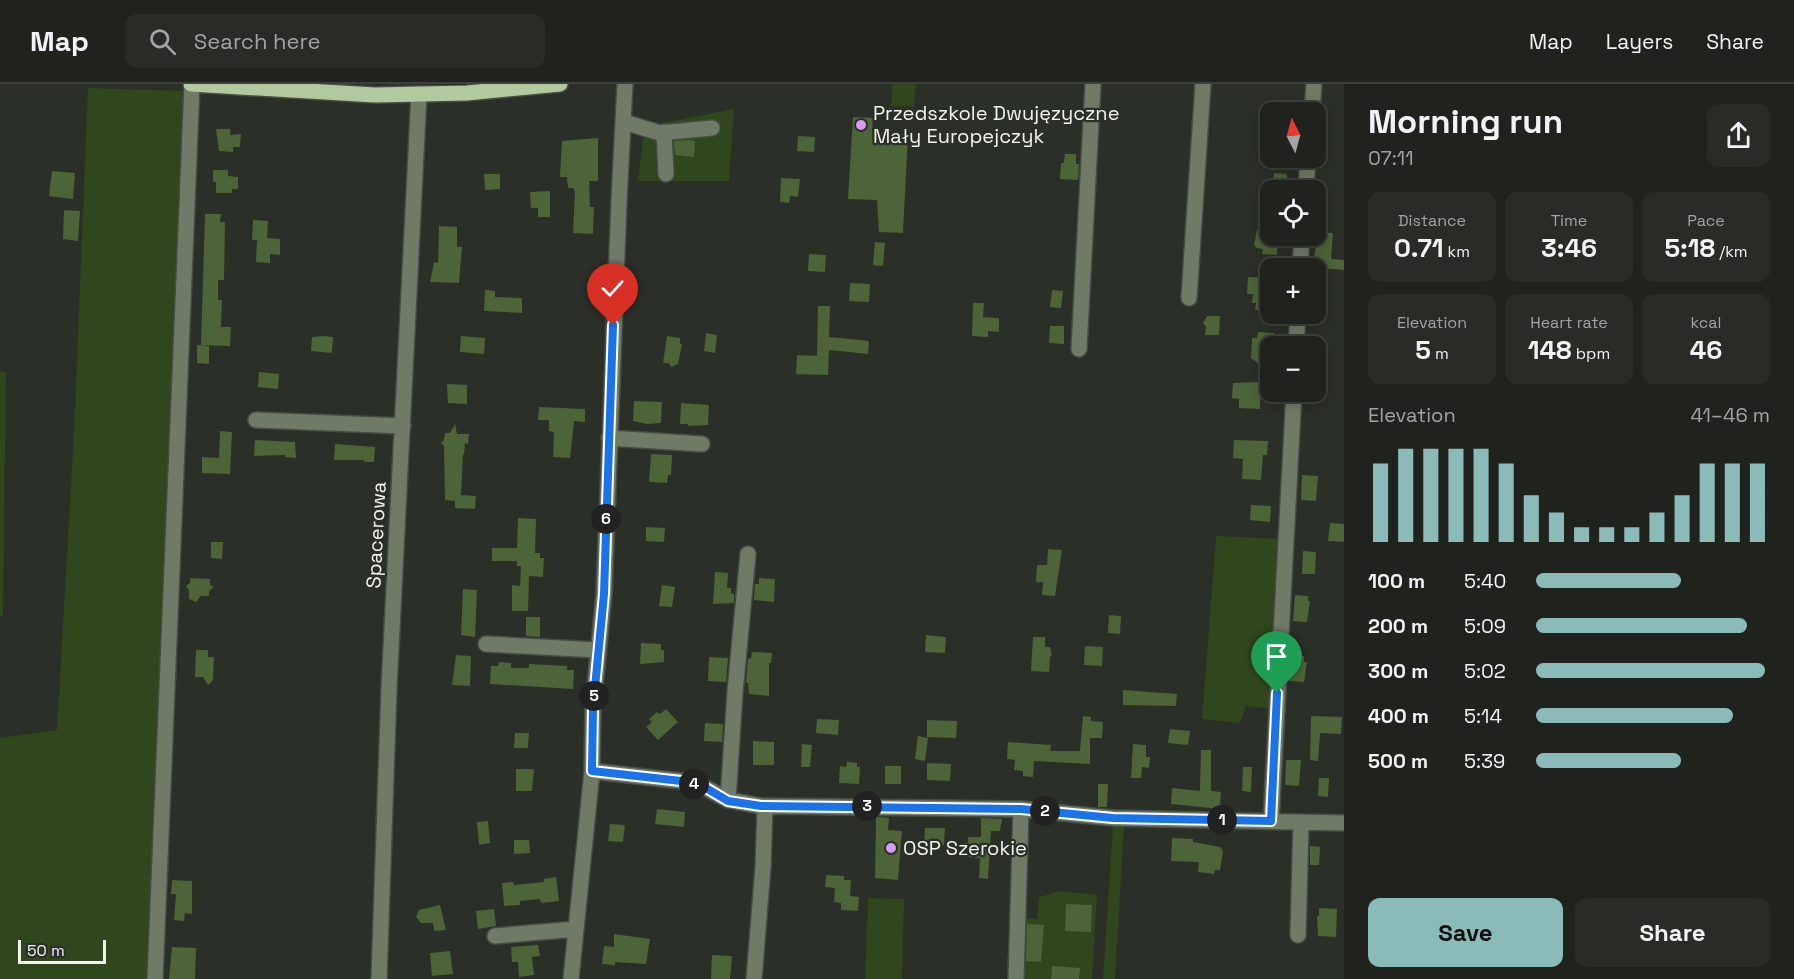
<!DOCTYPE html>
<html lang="en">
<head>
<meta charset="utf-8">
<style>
	body { margin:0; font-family:"Space Grotesk",sans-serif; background:#282b26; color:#f1f3f6; height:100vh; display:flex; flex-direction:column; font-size:22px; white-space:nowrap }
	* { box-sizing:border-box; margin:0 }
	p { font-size:20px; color:#a2a4a4 }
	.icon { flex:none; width:33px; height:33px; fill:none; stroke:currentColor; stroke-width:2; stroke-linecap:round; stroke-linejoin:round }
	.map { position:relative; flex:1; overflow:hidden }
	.side { display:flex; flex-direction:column; background:#20231d; width:450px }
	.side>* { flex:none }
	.needle { width:39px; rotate:354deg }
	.fabs { position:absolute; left:1260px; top:18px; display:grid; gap:12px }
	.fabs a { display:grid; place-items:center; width:66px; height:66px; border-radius:12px; background:#20231d; box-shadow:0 3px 15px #0003,0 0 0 2px #3d403b; font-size:30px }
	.scale { position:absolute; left:18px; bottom:15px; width:88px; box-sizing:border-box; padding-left:6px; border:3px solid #f1f4ef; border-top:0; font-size:16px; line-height:21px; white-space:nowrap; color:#f1f4ef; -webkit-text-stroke:4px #2a2f27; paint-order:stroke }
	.pin { position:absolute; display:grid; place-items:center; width:51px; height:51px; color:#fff; margin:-62px -26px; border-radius:50% 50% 50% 0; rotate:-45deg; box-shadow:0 0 6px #0007 }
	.pin .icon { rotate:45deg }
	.km { position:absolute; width:30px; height:30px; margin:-15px; border-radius:50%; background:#222; color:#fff; font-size:16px; line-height:30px; text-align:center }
	.round { display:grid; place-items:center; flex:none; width:63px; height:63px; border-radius:12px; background:#282b26 }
	.overview { display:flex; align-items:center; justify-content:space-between; height:102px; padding:0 24px }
	h1 { font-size:33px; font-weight:700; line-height:45px }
	.metrics { display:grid; grid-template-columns:repeat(3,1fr); gap:9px; height:102px; padding:6px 24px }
	.metrics div { display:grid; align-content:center; border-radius:12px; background:#282b26; text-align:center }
	.metrics b { font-size:26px; font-weight:700 }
	.metrics small { font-size:16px; font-weight:400 }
	.metrics p { font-size:16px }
	.chart { height:168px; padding:12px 24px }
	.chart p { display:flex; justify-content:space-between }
	.chart svg { width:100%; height:108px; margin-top:6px; stroke:#8bbbb9; stroke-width:6 }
	.button { display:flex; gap:12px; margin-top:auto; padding:12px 24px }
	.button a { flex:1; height:69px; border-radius:12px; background:#8bbbb9; color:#111; font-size:24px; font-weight:700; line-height:69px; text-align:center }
	.button a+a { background:#282b26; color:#f1f3f6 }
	ul { padding:0 24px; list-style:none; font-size:20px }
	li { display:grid; grid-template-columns:96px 72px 1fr; align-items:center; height:45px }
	li i { height:15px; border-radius:8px; background:#8bbbb9 }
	header { display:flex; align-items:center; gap:36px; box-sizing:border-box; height:84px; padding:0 30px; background:#20231d; border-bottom:2px solid #3d403b }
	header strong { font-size:28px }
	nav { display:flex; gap:33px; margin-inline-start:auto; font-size:21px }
	.search { width:420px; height:54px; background:#282b26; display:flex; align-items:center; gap:15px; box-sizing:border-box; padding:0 21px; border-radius:12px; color:#a2a4a4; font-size:22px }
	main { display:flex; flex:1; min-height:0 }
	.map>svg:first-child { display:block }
</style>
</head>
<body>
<header>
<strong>Map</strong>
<div class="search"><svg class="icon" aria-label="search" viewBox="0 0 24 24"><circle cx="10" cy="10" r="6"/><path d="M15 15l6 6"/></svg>Search here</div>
<nav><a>Map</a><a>Layers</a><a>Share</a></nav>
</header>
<main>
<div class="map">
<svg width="1344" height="895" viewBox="0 0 1344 895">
	<rect width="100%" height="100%" fill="#2a2f27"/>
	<path fill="#30461c" d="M 892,0 L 916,0 L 914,23 L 891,22 Z
		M 88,4 L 189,7 L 159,895 L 0,895 L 0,654 L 57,646 L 74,348 Z
		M 734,25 L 729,97 L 638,97 L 643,54 C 655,53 659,52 662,39 Z
		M 0,287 L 6,289 L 3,532 L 0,532 Z
		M 1216,452 L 1281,455 L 1272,625 L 1246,622 L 1240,639 L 1202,635 Z
		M 1113,741 L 1124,742 L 1115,895 L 1103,895 Z
		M 1061,807 L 1097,811 L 1092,895 L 1010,895 L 1015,834 L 1037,835 L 1039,813 Z
		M 868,814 L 904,815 L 902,895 L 865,895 Z"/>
	<path fill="#4c6438" d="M 853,33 L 873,34 L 872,48 L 908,50 L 903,149 L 879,148 L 877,116 L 848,115 Z
		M 216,45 L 230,45 L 230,51 L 241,50 L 240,63 L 233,63 L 233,68 L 219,67 Z
		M 798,52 L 815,53 L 814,68 L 797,67 Z
		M 598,54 L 598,97 L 589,97 L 590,123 L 594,123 L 593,150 L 573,149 L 575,107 L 573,104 L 568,104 L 567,93 L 560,93 L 562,57 Z
		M 689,56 L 695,57 L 694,73 L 675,71 L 674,57 Z
		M 1065,70 L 1076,70 L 1076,80 L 1079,80 L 1078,96 L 1060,95 L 1061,79 L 1064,79 Z
		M 213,86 L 228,86 L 228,92 L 238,93 L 238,105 L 232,105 L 232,109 L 216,109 L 216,98 L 213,98 Z
		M 52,87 L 75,89 L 73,115 L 49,112 Z
		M 1274,89 L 1287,90 L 1286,106 L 1273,106 Z
		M 484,90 L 500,90 L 500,105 L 485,106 Z
		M 781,94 L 800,95 L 798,113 L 790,112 L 789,119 L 780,118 Z
		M 550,107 L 550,133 L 538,133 L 538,124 L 531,124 L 530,108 Z
		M 64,126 L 80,127 L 78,157 L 63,155 Z
		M 205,130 L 221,130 L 220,138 L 225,138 L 224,196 L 218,196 L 218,216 L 222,216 L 221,243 L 231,243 L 230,262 L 201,261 Z
		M 253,136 L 268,137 L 267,154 L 280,155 L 280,171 L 270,170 L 270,179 L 256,178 L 257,156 L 252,156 Z
		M 439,142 L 457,143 L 457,163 L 462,163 L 459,199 L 430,198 L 434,178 L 438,179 Z
		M 1257,146 L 1270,147 L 1270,152 L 1278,152 L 1277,171 L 1262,170 L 1263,165 L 1257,164 L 1254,161 Z
		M 1318,148 L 1333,149 L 1331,175 L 1344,176 L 1344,186 L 1310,183 L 1310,175 L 1314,175 Z
		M 875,158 L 885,159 L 883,182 L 873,181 Z
		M 809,170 L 826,171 L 825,188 L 808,187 Z
		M 1248,193 L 1270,194 L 1269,227 L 1255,226 L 1256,219 L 1252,219 L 1253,210 L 1247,210 Z
		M 850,199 L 870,200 L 869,218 L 849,217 Z
		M 485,206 L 495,207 L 495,213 L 522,214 L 522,229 L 484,227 Z
		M 1052,206 L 1063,207 L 1061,224 L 1050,223 Z
		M 973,219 L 984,219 L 983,233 L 999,234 L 999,248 L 988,247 L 988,253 L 972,252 Z
		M 818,222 L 830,222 L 829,253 L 869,257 L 868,270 L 829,266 L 828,291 L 796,290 L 797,271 L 817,272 Z
		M 1207,232 L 1220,232 L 1219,251 L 1205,251 L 1206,243 L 1203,239 Z
		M 1050,242 L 1064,242 L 1064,260 L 1049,259 Z
		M 1258,248 L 1274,249 L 1274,261 L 1269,261 L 1267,275 L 1262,275 L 1258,279 L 1251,274 L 1252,254 L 1257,254 Z
		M 706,249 L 717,251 L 715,269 L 704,267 Z
		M 324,252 L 333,253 L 332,269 L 311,267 L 312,253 Z
		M 461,252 L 485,254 L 484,270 L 460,268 Z
		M 667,252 L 680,254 L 680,260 L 682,260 L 678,280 L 671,283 L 669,279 L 663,279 Z
		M 197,261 L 209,262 L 209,280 L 197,279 Z
		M 259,288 L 279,290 L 278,305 L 258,303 Z
		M 1260,298 L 1270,299 L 1270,314 L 1260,313 L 1260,325 L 1239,324 L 1239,315 L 1232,314 L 1233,299 Z
		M 447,300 L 467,301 L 467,320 L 448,319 Z
		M 634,317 L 662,318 L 661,339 L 647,340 L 633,337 Z
		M 681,319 L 709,321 L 708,341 L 688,342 L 688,340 L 680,340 Z
		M 539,323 L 585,325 L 585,338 L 574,337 L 570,374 L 553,373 L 554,348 L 549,347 L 549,336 L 538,336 Z
		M 455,340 L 457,350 L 469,350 L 468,360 L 465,359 L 464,370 L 463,370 L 461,411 L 476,412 L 475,425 L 455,424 L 455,417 L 445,416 L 444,362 L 441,359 L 444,356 L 445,349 L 450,349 Z
		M 220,347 L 232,348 L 230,390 L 202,389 L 202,373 L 219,374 Z
		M 255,356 L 295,358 L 296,374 L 285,373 L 285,371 L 254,372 Z
		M 1234,356 L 1268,357 L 1267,371 L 1263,371 L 1261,396 L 1242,395 L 1243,375 L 1233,374 Z
		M 335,360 L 375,363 L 374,378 L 364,378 L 364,376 L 334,376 Z
		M 651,370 L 672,371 L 671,391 L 668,391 L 667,399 L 649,398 Z
		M 1302,391 L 1318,392 L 1316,417 L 1301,416 Z
		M 1251,421 L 1271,422 L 1270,438 L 1250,436 Z
		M 518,434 L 536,435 L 535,469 L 540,469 L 540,474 L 544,474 L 543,493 L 529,492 L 528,527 L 512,527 L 512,501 L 520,502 L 521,482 L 517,482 L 517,477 L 492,477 L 492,464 L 517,464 Z
		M 1330,439 L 1344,440 L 1344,458 L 1328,457 Z
		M 646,443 L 665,444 L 664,458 L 646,457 Z
		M 211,458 L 223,458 L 222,475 L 211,474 Z
		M 1048,465 L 1062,466 L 1055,512 L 1042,511 L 1043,498 L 1036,498 L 1037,481 L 1047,481 Z
		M 1303,467 L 1316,468 L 1315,490 L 1302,490 Z
		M 715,488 L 728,489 L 727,504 L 731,504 L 731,509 L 734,510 L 734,519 L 713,520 Z
		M 190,494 L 210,495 L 210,501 L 214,503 L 209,507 L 209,512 L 201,512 L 196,518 L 189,515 L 189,507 L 186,502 L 190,499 Z
		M 759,494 L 775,495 L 774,518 L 754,516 L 755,500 L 759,500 Z
		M 662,501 L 675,503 L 672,523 L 659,522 Z
		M 463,505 L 477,506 L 475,553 L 461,551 Z
		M 1295,511 L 1308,512 L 1308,517 L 1310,517 L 1307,538 L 1293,537 Z
		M 1109,531 L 1121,532 L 1120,550 L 1108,549 Z
		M 526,533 L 540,533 L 540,553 L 526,552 Z
		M 926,551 L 946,553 L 945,569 L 925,568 Z
		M 1033,553 L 1045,553 L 1045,563 L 1050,563 L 1052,571 L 1050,573 L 1049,588 L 1031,587 Z
		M 641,559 L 661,560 L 661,566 L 664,566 L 664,578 L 640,580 Z
		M 1085,562 L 1103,563 L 1102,582 L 1084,581 Z
		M 196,566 L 208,566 L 208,573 L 214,573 L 213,596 L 208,601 L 203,593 L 195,593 Z
		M 752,568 L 772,569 L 771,579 L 769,579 L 769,612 L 749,610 L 748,599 L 746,599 L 748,575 L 751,574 Z
		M 456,571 L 471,572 L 470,602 L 452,601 Z
		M 1292,571 L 1304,572 L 1304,578 L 1307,578 L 1304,598 L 1289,597 Z
		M 709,573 L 728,574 L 726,598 L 708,597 Z
		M 499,578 L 511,579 L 511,584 L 529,584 L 529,580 L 567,582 L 567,586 L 574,586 L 573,605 L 490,600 L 491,582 L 498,582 Z
		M 1123,606 L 1177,610 L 1176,622 L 1123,621 Z
		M 666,625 L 678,638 L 658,656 L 646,643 L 652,638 L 649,635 L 657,628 L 660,630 Z
		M 1083,632 L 1091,633 L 1091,637 L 1103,638 L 1102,654 L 1090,654 L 1090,680 L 1034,677 L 1033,693 L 1023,692 L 1023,687 L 1014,686 L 1015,676 L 1007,675 L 1008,658 L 1051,661 L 1050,667 L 1080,667 Z
		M 1311,632 L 1342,633 L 1341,650 L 1320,649 L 1318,677 L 1310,676 Z
		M 817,635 L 839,636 L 838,651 L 816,649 Z
		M 927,636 L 957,637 L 956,654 L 927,653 Z
		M 705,639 L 723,640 L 722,658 L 704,657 Z
		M 1170,645 L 1190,647 L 1188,661 L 1168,659 Z
		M 515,649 L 529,649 L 528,664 L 514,664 Z
		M 918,652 L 928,654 L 925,677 L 915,675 Z
		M 753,657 L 774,658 L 774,681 L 753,681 Z
		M 802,660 L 812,661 L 810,683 L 801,683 Z
		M 1133,660 L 1146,661 L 1146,673 L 1150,673 L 1149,684 L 1142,683 L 1141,694 L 1131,694 Z
		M 1201,666 L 1211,666 L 1211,707 L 1221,708 L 1220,725 L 1171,720 L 1172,704 L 1200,707 Z
		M 1286,676 L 1301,676 L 1299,702 L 1285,701 Z
		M 847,678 L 857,679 L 857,683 L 860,683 L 859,700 L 839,699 L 840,682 L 846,683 Z
		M 927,679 L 951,680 L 950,697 L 927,696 Z
		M 885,682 L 901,682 L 901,700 L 885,700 Z
		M 1243,683 L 1252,683 L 1251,708 L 1242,707 Z
		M 516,685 L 534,685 L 532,707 L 516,707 Z
		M 1319,694 L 1329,694 L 1328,713 L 1318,712 Z
		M 1098,700 L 1108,700 L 1107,723 L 1098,723 Z
		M 657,725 L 685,728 L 684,743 L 655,740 Z
		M 876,733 L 889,734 L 888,746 L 902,747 L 898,796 L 875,794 Z
		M 981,734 L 1002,735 L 1000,747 L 991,747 L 988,795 L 979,794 L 980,774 L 968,773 L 968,753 L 981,753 Z
		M 488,737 L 490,759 L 479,761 L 477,738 Z
		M 610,740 L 625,741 L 623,758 L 608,757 Z
		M 925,744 L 945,744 L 944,761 L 924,760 Z
		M 1172,754 L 1193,755 L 1193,758 L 1220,763 L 1223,767 L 1220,786 L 1215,786 L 1214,790 L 1198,788 L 1199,778 L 1171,777 Z
		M 514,756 L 529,756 L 530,769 L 514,770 Z
		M 1310,762 L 1320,763 L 1319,781 L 1310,781 Z
		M 826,791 L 844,792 L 844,796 L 851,796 L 850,812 L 859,813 L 858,827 L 841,826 L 841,819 L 834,818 L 835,804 L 825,803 Z
		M 556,793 L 559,817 L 541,819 L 540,815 L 520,817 L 520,821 L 504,822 L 502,799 L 513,798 L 514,801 L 544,798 L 544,795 Z
		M 172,796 L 192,797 L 192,830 L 185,829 L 184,837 L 174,836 L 176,810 L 171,810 Z
		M 1066,820 L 1092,821 L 1091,848 L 1065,847 Z
		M 440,821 L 446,846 L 434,847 L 433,839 L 421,839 L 416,833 L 419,826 Z
		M 1319,824 L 1337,825 L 1336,853 L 1318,852 L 1317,832 L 1319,832 Z
		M 494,825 L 496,842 L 478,845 L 476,827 Z
		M 1027,840 L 1044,841 L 1041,878 L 1026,877 Z
		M 614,850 L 650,855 L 646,880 L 615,878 L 615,881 L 602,880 L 604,862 L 614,863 Z
		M 538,861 L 540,872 L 532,873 L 534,891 L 519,893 L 518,878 L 512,878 L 511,863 Z
		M 172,863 L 196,864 L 195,895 L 169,895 Z
		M 450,867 L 453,890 L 432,892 L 430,869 Z
		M 712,871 L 732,872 L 730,895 L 711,895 Z
		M 1052,882 L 1080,884 L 1079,895 L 1051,895 Z"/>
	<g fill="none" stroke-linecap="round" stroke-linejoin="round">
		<defs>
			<path id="minor" d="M 1312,28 L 1314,0
				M 624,38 L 660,49 L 712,44
				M 664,48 L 666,90
				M 1306,106 L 1308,74
				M 1300,184 L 1302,152
				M 1189,214 L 1203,0
				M 1296,262 L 1298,230
				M 1079,265 L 1093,0
				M 256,336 L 403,342
				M 609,354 L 702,360
				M 486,560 L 597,566
				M 592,687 L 681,697 L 706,704 L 728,716 L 761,722 L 1021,725 L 1113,734 L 1344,739
				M 728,716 L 735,608 L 748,470
				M 1271,737 L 1294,308
				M 1298,851 L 1301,738
				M 495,852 L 576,845
				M 155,895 L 192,0
				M 379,895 L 389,604 L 419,10
				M 571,895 L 592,687 L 593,623 L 604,510 L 619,117 L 625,0
				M 754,895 L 763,783 L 765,722
				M 1016,895 L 1021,725"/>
			<path id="major" d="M 191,0 L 375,11 L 467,9 L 560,0"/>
		</defs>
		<use href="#minor" stroke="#464b43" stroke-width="18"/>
		<use href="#major" stroke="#464b43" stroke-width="18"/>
		<use href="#minor" stroke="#707b67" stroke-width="15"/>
		<use href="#major" stroke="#b2c9a0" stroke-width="15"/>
	</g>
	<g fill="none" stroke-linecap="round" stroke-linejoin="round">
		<defs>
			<path id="route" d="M 613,241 L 604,510 L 593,624 L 592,687 L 681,697 L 706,704 L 728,717 L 761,722 L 1021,725 L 1113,734 L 1271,737 L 1277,609"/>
		</defs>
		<use href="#route" stroke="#fff" stroke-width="12"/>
		<use href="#route" stroke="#1a73e8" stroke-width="8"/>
	</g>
	<g fill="#d69bfa" stroke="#2a2f27" stroke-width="2">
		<circle cx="861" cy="41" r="6"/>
		<circle cx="891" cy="764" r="6"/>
	</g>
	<g text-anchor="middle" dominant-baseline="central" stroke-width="4.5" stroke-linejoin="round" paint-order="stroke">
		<g font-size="20" fill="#f1f4ef" stroke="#2a2f27" text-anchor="start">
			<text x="873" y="29">Przedszkole Dwujęzyczne<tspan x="873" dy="23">Mały Europejczyk</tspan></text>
			<text x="903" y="764">OSP Szerokie</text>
		</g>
		<g font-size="20" fill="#f1f4ef" stroke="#2a2f27">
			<text transform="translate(376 451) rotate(-87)">Spacerowa</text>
		</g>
	</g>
</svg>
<div class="fabs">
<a><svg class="needle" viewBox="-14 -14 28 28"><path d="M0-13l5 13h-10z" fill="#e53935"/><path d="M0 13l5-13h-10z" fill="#a2a4a4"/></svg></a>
<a><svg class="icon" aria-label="locate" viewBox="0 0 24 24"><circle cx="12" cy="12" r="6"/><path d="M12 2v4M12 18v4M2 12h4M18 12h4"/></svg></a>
<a>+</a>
<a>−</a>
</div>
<div class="scale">50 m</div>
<div class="pin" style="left:1277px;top:609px;background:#1e9e55"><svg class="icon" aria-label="arrive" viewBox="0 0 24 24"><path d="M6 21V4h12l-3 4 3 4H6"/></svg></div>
<div class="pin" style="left:613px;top:241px;background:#d93025"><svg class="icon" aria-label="check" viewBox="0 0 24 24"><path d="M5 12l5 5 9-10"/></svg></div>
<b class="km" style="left:1222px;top:736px">1</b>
<b class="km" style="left:1045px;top:727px">2</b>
<b class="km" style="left:867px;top:722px">3</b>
<b class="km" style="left:694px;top:700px">4</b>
<b class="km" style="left:594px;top:612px">5</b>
<b class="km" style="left:606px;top:435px">6</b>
</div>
<section class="side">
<div class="overview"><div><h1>Morning run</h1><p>07:11</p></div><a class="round"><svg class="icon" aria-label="share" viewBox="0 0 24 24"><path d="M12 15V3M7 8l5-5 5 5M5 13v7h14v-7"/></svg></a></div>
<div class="metrics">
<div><p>Distance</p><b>0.71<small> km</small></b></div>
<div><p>Time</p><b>3:46</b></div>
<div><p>Pace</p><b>5:18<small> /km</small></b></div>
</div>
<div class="metrics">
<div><p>Elevation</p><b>5<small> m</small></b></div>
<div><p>Heart rate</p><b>148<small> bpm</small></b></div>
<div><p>kcal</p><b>46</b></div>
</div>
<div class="chart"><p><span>Elevation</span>41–46 m</p>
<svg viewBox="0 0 160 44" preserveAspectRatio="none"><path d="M5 44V12M15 44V6M25 44V6M35 44V6M45 44V6M55 44V12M65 44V25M75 44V32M85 44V38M95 44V38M105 44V38M115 44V32M125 44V25M135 44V12M145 44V12M155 44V12"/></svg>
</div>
<ul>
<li><b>100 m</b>5:40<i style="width:62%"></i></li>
<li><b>200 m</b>5:09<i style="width:90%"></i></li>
<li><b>300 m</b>5:02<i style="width:98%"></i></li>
<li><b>400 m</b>5:14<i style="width:84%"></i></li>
<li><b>500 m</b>5:39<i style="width:62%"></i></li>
</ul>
<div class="button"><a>Save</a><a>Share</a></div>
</section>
</main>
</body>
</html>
